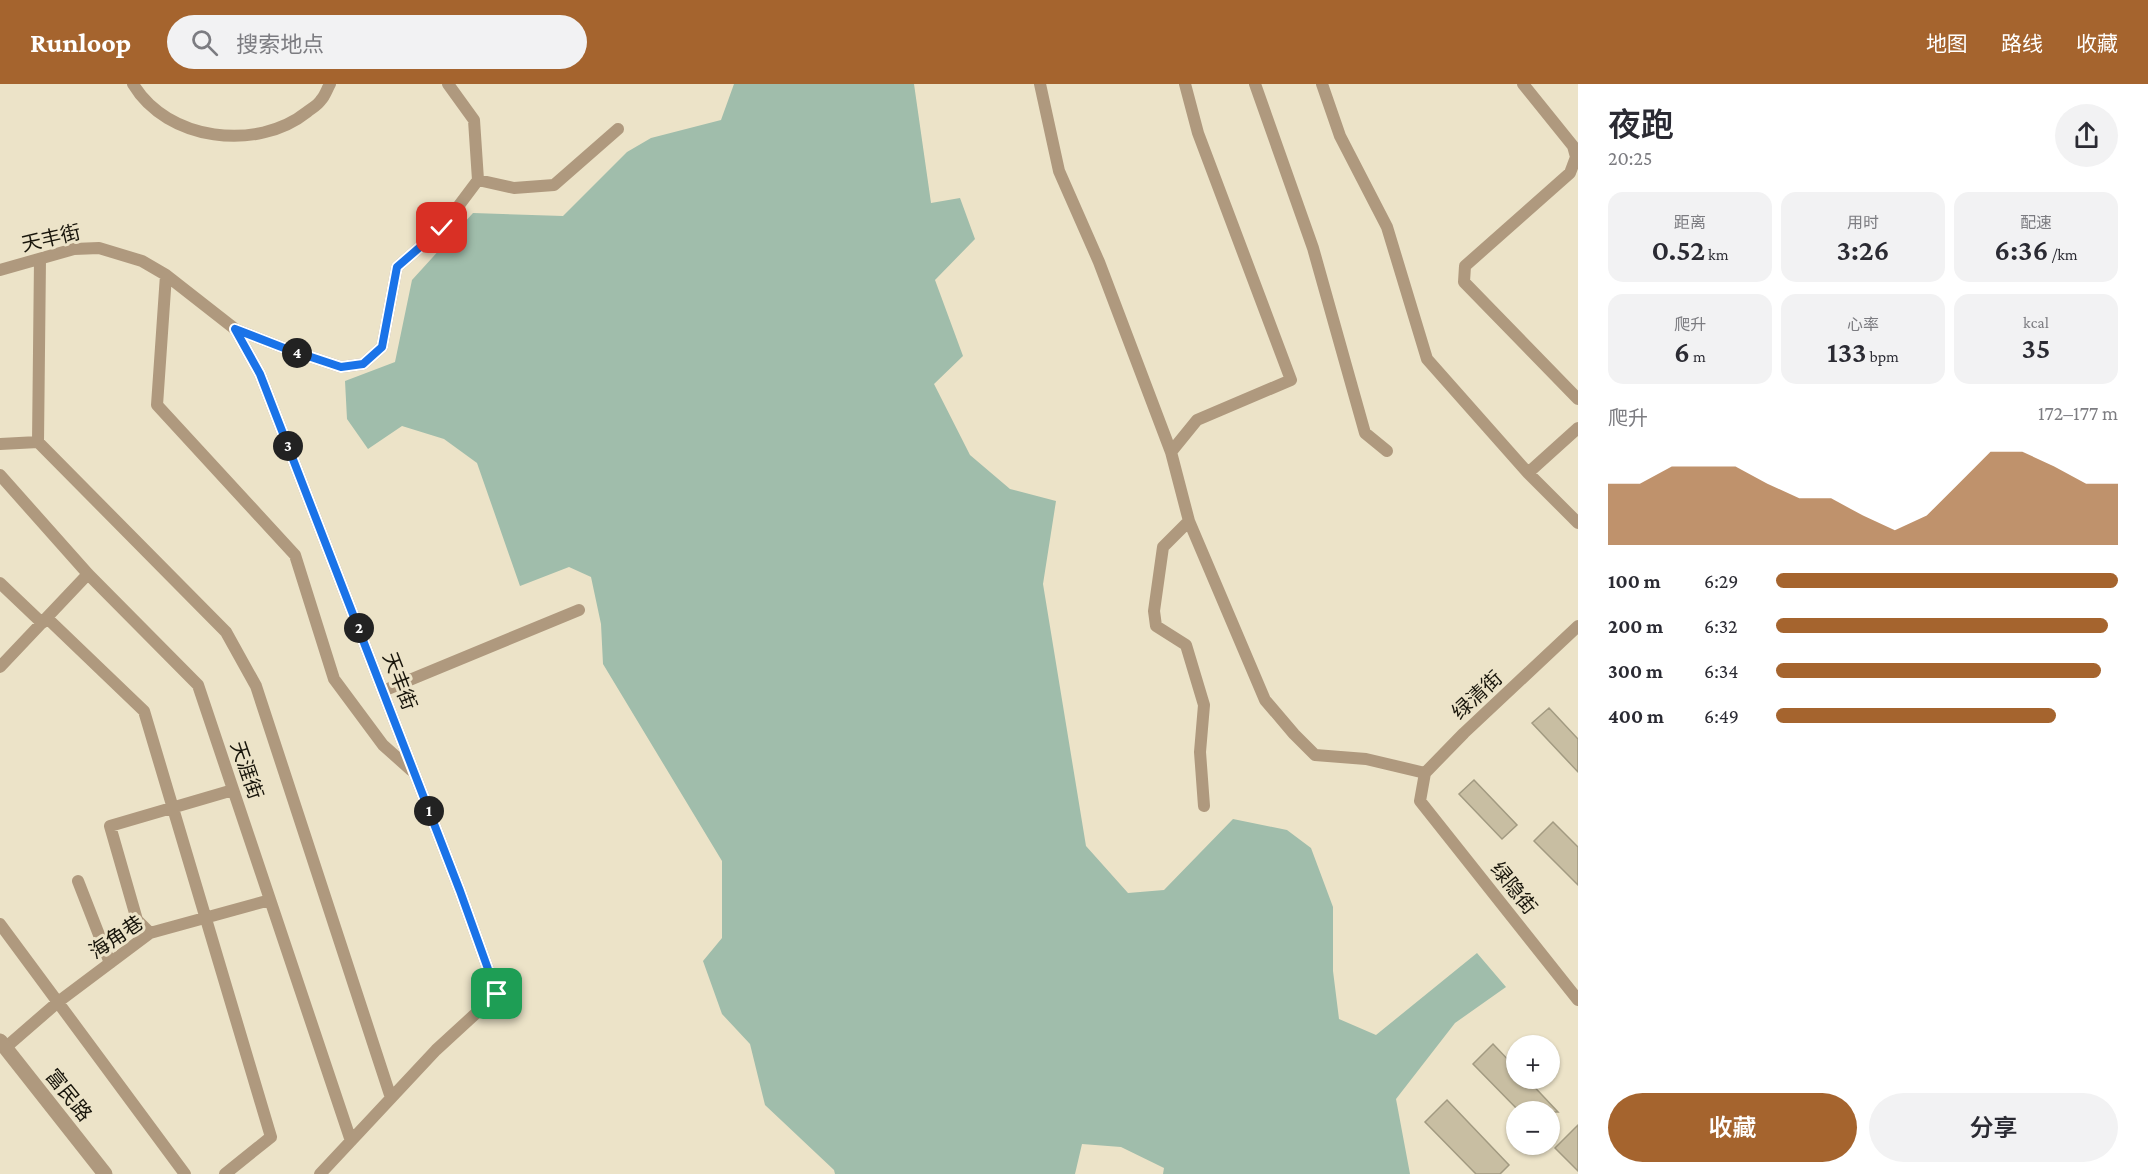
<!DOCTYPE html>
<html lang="zh">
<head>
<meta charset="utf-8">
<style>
	body { margin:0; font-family:"Crimson Pro","Noto Sans SC",serif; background:#f2f2f3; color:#2b2b33; height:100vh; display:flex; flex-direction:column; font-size:22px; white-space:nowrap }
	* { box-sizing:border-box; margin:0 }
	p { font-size:20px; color:#7c7c81 }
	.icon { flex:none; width:33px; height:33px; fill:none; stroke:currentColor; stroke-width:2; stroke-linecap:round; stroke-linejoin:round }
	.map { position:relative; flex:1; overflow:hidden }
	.details { display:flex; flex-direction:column; background:#fff; width:570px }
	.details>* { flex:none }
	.fabs { position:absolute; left:1506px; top:951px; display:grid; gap:12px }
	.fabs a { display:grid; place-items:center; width:54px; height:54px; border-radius:50%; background:#fff; box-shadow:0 2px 4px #0004; font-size:30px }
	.pin { position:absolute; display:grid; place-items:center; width:51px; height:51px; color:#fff; margin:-26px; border-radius:12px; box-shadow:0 3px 9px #0006 }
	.km { position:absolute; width:30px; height:30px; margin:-15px; border-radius:50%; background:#222; color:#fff; font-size:16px; line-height:30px; text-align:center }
	.round { display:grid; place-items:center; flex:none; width:63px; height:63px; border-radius:32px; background:#f2f2f3 }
	.head { display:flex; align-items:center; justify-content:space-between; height:102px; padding:0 30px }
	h1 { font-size:33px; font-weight:600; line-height:45px }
	.stats { display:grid; grid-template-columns:repeat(3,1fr); gap:9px; height:102px; padding:6px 30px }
	.stats div { display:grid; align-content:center; border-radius:15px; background:#f2f2f3; text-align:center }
	.stats b { font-size:30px; font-weight:600 }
	.stats small { font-size:16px; font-weight:400 }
	.stats p { font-size:16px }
	.chart { height:168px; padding:12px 30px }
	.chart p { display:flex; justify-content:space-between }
	.chart svg { width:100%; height:108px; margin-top:6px; fill:#a5642e; opacity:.7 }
	.button { display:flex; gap:12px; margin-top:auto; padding:12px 30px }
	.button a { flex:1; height:69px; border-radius:36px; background:#a5642e; color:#fff; font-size:24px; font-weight:600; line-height:69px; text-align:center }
	.button a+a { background:#f2f2f3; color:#2b2b33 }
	ul { padding:0 30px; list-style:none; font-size:20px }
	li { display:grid; grid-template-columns:96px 72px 1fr; align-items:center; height:45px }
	li i { height:15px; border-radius:8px; background:#a5642e }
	header { display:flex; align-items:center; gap:36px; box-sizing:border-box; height:84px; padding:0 30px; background:#a5642e; color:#fff }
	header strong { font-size:28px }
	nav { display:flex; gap:33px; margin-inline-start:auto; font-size:21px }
	.search { width:420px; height:54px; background:#f2f2f3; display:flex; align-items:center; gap:15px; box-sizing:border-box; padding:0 21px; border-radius:33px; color:#7c7c81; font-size:22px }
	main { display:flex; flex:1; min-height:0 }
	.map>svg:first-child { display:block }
</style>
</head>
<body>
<header>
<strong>Runloop</strong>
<div class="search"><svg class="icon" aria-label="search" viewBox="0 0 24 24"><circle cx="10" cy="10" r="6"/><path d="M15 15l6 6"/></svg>搜索地点</div>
<nav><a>地图</a><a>路线</a><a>收藏</a></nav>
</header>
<main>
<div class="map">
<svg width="1578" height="1090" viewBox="0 0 1578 1090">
	<rect width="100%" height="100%" fill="#ece3c8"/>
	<path fill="#a0bdab" d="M 734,0 L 914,0 L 931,119 L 960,114 L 975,155 L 935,196 L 963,272 L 934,300 L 970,371 L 1010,405 L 1056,417 L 1043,500 L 1086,762 L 1128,809 L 1164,806 L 1233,735 L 1287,746 L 1311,764 L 1333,823 L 1333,887 L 1339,935 L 1376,951 L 1477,869 L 1506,903 L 1455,939 L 1396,1015 L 1410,1090 L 1163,1090 L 1164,1084 L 1121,1063 L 1082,1060 L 1075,1090 L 835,1090 L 834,1086 L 765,1021 L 750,960 L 722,930 L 703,877 L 722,854 L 722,777 L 603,580 L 601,540 L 591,493 L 569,483 L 520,502 L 477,379 L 444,355 L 402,342 L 368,365 L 347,335 L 345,297 L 395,278 L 412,196 L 473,129 L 563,132 L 627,68 L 651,54 L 721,36 Z"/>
	<path fill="#c8bea2" stroke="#a29a81" stroke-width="1.5" d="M 1549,624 L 1578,655 L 1578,688 L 1532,639 Z
		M 1474,696 L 1517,741 L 1502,755 L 1459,710 Z
		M 1553,738 L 1578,763 L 1578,801 L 1534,757 Z
		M 1493,960 L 1516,984 L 1516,994 L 1526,994 L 1558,1028 L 1520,1028 L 1473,980 Z
		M 1447,1016 L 1509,1081 L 1500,1090 L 1476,1090 L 1425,1038 Z
		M 1578,1041 L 1578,1087 L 1555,1064 Z"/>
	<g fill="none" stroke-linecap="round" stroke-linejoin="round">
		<path stroke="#af997e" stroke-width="12" d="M 133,0 C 167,57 257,68 307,28 C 312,24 318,21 321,16 C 325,12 327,5 330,0
			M 1040,0 L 1059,87 L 1099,178 L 1171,368 L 1189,437 L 1265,616 L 1294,650 L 1315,671 L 1366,675 L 1425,689
			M 1255,0 L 1313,164 L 1365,349 L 1387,367
			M 1322,0 L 1340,52 L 1387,143 L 1427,275 L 1528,389 L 1578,439
			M 1523,0 L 1573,62 L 1576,73 L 1570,89 L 1465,182 L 1464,198 L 1578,315
			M 478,96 L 514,104 L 554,101 L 618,45
			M 40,175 L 38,358 L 226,548 L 256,602 L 391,1014
			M 0,186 L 74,165 L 99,164 L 142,177 L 166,191 L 235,245 L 260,290 L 460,807 L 497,910 L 436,966 L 320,1090
			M 166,191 L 157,321 L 295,471 L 334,595 L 383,661 L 411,686
			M 235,245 L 284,264 L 341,283 L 363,280 L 382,263 L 397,183 L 442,144 L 478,96 L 474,36 L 448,0
			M 0,360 L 38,358
			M 1171,368 L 1197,336 L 1291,296 L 1198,49 L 1185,0
			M 1528,389 L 1578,344
			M 0,391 L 88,490 L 198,601 L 351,1057
			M 1189,437 L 1163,463 L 1154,527 L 1156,542 L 1186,561 L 1204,621 L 1200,668 L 1204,722
			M 0,499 L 42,539
			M 47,534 L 144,627 L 271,1053 L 225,1090
			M 1578,542 L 1464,649 L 1425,689 L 1420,717 L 1578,916
			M 0,583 L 88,490
			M 383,607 L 579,526
			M 78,797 L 110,879
			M 0,840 L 185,1090
			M 150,849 L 137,836 L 110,742 L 233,706
			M 5,964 L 58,918 L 150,849 L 270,816"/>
		<path stroke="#af997e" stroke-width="15" d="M 0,957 L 105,1090"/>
	</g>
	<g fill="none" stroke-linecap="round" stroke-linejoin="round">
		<defs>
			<path id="route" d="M 442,144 L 397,183 L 382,263 L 363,280 L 341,283 L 284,264 L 235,245 L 260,290 L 460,807 L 497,910"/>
		</defs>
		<use href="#route" stroke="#fff" stroke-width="12"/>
		<use href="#route" stroke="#1a73e8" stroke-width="8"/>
	</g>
	<g text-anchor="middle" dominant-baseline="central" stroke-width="6" stroke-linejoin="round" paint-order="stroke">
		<g font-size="20" fill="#18150b" stroke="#ece3c8">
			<text transform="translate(51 154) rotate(-13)">天丰街</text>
			<text transform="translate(400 597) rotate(69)">天丰街</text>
			<text transform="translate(1477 611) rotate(-43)">绿清街</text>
			<text transform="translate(247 686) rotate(71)">天涯街</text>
			<text transform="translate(1514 804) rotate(51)">绿隐街</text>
			<text transform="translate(116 853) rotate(-34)">海角巷</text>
			<text transform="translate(69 1011) rotate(51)">富民路</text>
		</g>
	</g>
</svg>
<div class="fabs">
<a>+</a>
<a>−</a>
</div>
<div class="pin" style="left:497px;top:910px;background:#1e9e55"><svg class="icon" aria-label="arrive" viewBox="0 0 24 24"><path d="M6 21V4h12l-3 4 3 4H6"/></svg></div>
<div class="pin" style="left:442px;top:144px;background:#d93025"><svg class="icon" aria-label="check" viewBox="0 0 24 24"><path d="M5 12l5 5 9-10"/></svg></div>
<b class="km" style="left:429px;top:727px">1</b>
<b class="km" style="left:359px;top:544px">2</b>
<b class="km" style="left:288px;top:362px">3</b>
<b class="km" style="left:297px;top:269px">4</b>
</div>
<section class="details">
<div class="head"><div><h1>夜跑</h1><p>20:25</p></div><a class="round"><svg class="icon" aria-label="share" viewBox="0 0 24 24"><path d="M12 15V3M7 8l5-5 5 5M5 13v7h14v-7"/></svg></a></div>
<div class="stats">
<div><p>距离</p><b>0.52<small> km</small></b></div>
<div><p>用时</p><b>3:26</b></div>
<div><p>配速</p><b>6:36<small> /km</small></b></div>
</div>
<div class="stats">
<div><p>爬升</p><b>6<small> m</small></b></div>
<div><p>心率</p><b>133<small> bpm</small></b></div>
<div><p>kcal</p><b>35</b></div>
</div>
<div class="chart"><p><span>爬升</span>172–177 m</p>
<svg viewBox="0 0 160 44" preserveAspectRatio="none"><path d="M0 44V19L10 19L20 12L30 12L40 12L50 19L60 25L70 25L80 32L90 38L100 32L110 19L120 6L130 6L140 12L150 19L160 19V44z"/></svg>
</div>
<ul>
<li><b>100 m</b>6:29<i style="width:100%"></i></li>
<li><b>200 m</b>6:32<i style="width:97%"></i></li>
<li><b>300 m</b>6:34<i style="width:95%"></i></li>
<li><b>400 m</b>6:49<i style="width:82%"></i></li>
</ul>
<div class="button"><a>收藏</a><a>分享</a></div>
</section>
</main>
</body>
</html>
